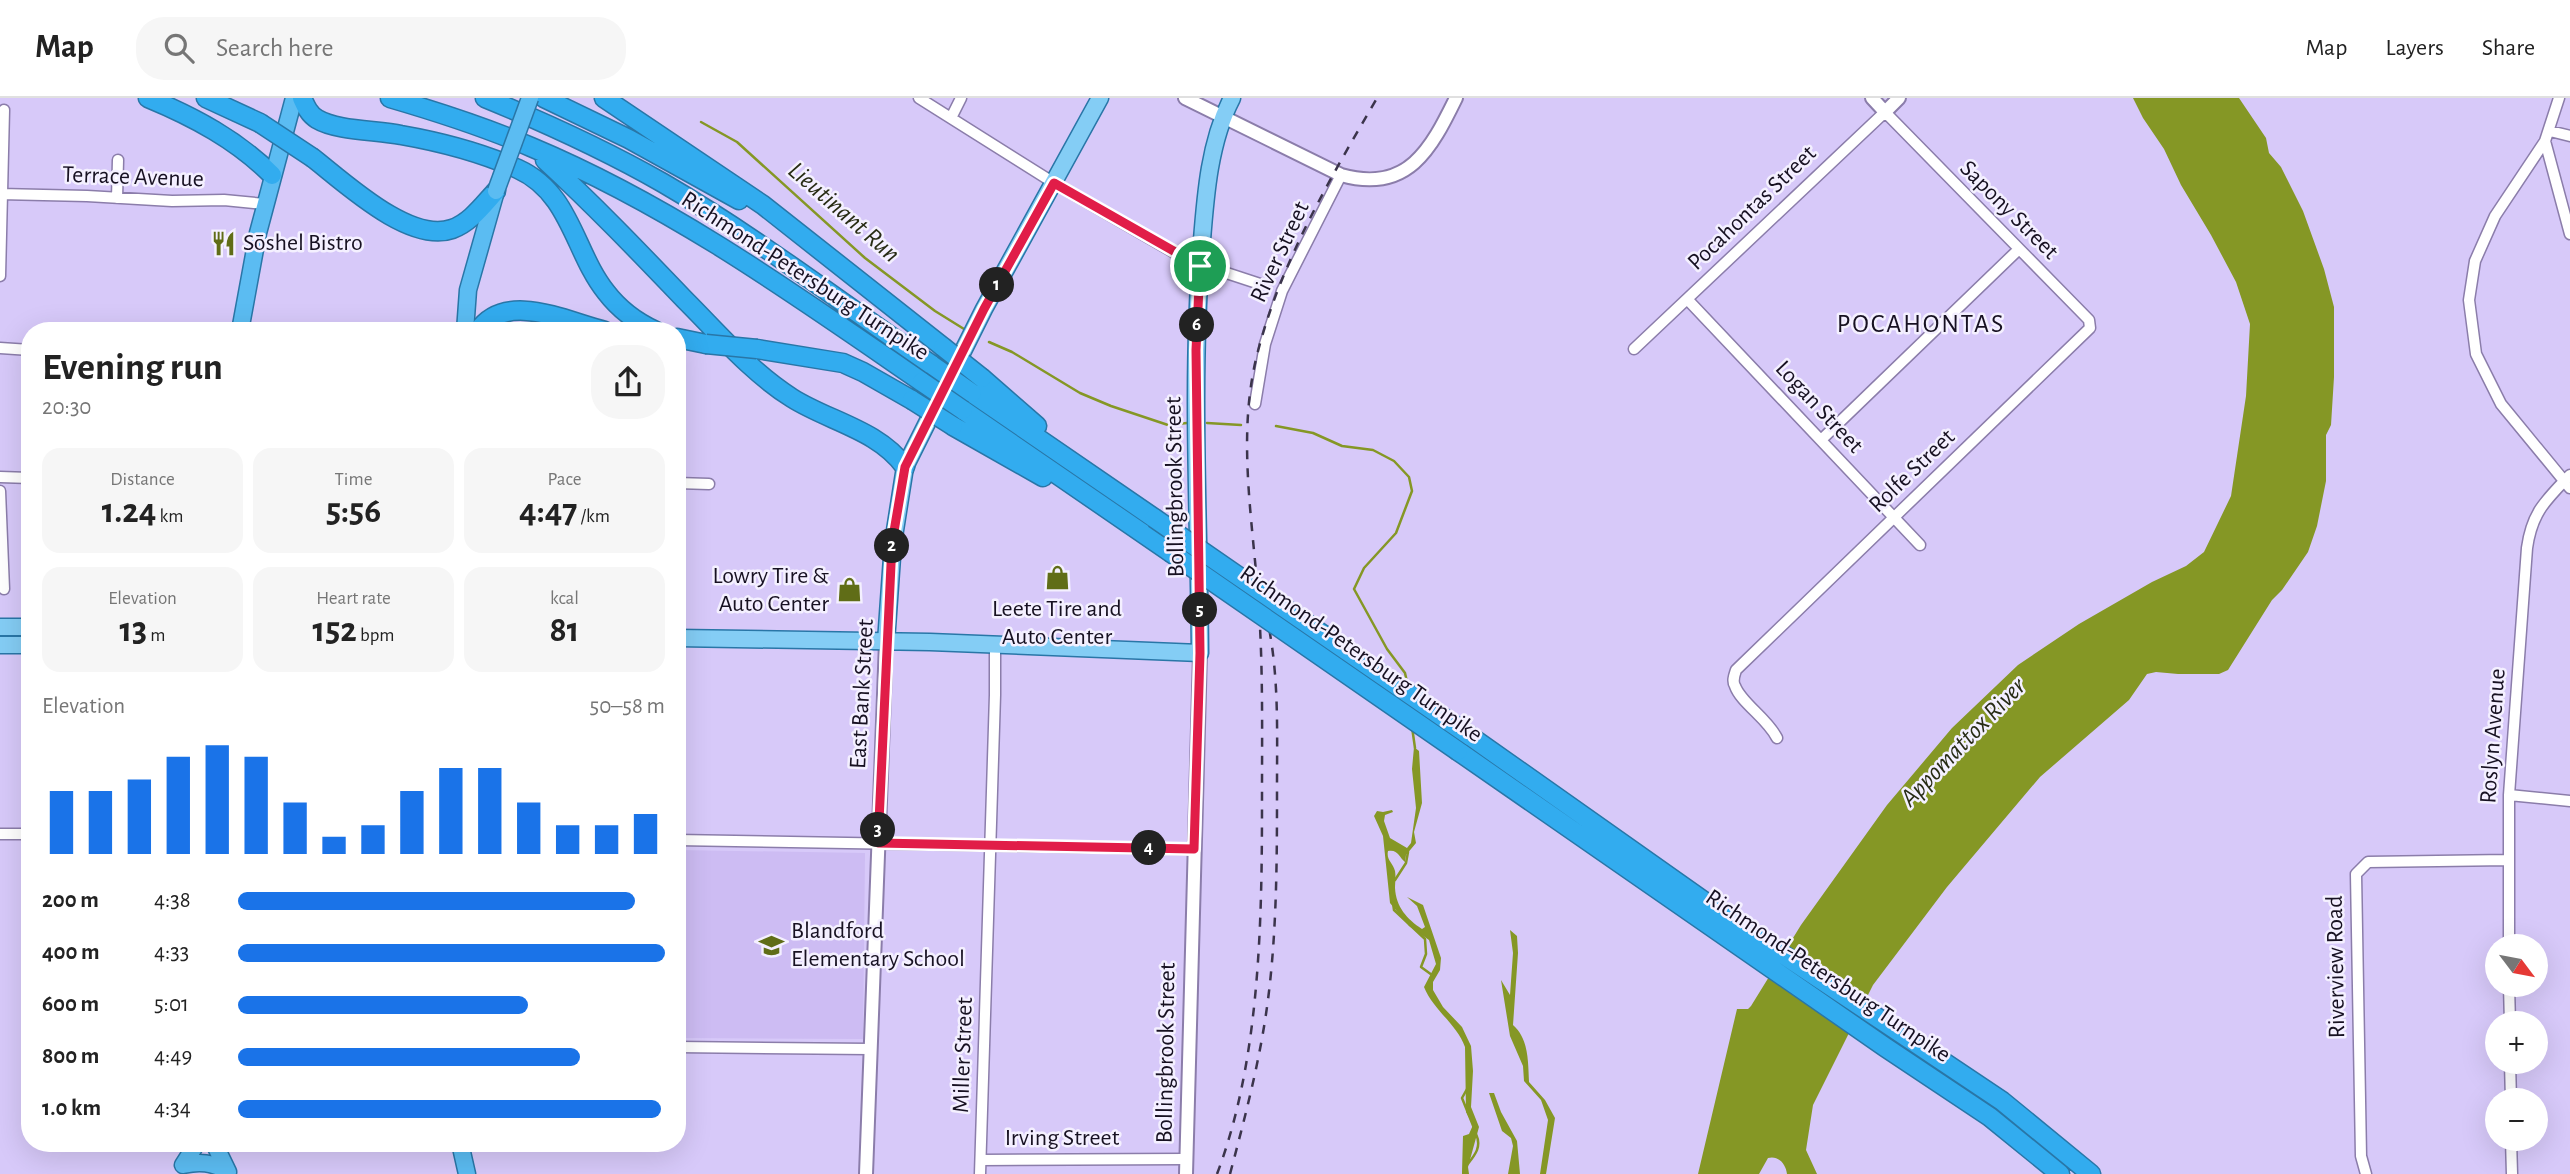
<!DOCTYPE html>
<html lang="en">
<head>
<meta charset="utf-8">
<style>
	body { margin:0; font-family:"Alegreya Sans",sans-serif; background:#f6f6f6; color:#222; height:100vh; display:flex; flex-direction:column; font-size:26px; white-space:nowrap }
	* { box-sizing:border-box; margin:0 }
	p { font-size:23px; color:#767676 }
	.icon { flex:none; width:38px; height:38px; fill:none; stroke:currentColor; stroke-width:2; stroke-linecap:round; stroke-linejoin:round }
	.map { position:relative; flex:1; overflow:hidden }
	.drawer { position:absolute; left:21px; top:224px; width:665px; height:830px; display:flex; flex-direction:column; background:#fff; border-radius:28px; box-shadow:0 7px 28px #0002 }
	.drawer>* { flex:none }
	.needle { width:46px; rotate:122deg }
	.fabs { position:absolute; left:2485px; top:836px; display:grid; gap:14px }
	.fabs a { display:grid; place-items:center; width:63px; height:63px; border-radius:50%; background:#fff; box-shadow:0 7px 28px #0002; font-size:35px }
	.pin { position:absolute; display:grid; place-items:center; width:60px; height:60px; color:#fff; margin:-30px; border:4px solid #fff; border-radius:50%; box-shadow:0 2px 7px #0007 }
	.km { position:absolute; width:35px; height:35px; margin:-18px; border-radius:50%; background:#222; color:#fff; font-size:19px; line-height:35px; text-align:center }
	.round { display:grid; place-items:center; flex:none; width:74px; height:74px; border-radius:28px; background:#f6f6f6 }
	.head { display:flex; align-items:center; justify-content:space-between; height:119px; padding:0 21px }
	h1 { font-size:38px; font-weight:700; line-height:52px }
	.figures { display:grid; grid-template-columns:repeat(3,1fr); gap:10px; height:119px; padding:7px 21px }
	.figures div { display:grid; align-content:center; border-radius:18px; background:#f6f6f6; text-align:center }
	.figures b { font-size:35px; font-weight:700 }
	.figures small { font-size:19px; font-weight:400 }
	.figures p { font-size:19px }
	.chart { height:196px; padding:14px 21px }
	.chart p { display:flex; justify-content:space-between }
	.chart svg { width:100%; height:126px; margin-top:7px; stroke:#1a73e8; stroke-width:6 }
	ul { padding:0 21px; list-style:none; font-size:23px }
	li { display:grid; grid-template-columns:112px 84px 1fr; align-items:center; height:52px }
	li i { height:18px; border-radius:9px; background:#1a73e8 }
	header { display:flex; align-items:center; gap:42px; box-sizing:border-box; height:98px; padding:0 35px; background:#fff; border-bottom:2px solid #e0e0e0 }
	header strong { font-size:33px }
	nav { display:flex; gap:38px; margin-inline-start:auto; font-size:24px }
	.search { width:490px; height:63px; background:#f6f6f6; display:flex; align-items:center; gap:18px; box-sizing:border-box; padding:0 24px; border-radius:28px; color:#767676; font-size:26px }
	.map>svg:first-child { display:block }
</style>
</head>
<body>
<header>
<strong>Map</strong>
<div class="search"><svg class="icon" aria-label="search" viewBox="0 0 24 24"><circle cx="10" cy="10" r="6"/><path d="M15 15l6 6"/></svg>Search here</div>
<nav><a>Map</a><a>Layers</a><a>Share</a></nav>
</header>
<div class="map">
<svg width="2570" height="1076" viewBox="0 0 2570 1076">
	<rect width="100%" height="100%" fill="#d7c9f9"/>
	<path fill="#cdbcf3" d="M 677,752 L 865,755 L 863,941 L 677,940 Z"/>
	<path fill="#859725" d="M 2133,0 L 2239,0 L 2266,40 L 2269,55 L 2281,69 L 2303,113 L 2324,171 L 2334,209 L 2334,279 L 2331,327 L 2326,337 L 2326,383 L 2317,428 L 2308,454 L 2282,492 L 2272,502 L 2228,572 L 2219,576 L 2178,576 L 2156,574 L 2147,576 L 2129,602 L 2040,679 L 1947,789 L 1873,887 L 1813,1007 L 1806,1052 L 1817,1076 L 1787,1076 C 1786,1066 1778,1057 1768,1060 L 1759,1076 L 1698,1076 L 1737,911 L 1748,911 L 1751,908 L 1801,827 L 1887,707 L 1952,630 L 2018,567 L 2079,526 L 2152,484 L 2186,468 L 2204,454 L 2231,398 L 2246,298 L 2250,226 L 2236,184 L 2211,137 L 2181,87 L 2164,51 L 2143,20 Z
		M 1414,649 L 1419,653 L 1422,705 L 1414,734 L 1416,745 L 1406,757 L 1405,764 C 1399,759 1398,751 1388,753 C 1386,762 1393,765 1395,773 C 1396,779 1395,785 1395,790 C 1396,809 1407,821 1422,831 L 1425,829 L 1417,808 L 1407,799 L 1423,807 L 1441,860 L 1440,872 L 1433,884 L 1433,892 L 1443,909 L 1462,929 L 1471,948 L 1473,973 L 1471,1009 L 1479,1029 L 1468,1069 L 1469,1076 L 1462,1076 L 1462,1074 L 1463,1038 L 1469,1036 L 1473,1027 L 1466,1014 L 1465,949 C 1457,926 1433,912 1424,889 L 1436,866 L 1429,842 L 1409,828 L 1390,805 L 1383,738 L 1374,718 L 1377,713 L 1383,714 L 1392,712 L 1393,714 L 1385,717 L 1384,723 L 1390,740 L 1407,750 L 1411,745 L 1416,710 L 1412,671 Z
		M 1510,832 L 1517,838 L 1518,855 L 1513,927 C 1529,941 1528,964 1529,984 L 1545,1002 L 1555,1020 L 1546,1076 L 1540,1076 L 1548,1022 L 1541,1002 L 1524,983 L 1523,968 L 1510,938 L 1501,882 L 1510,897 L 1513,855 Z
		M 1489,995 L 1494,995 L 1501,1014 L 1517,1043 L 1520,1076 L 1508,1076 L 1513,1048 L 1511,1040 L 1502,1033 Z"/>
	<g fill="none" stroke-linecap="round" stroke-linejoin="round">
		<path stroke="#859725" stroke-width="2.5" d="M 701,24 L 737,44 L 865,160 L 935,213 L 964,231
			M 989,244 L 1012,254 L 1080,295 L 1111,308 L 1168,327 L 1187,325
			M 1207,325 L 1241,327
			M 1276,328 L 1313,335 L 1342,348 L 1373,352 L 1394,363 L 1409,379 L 1412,393 L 1396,435 L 1364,470 L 1354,491 L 1387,551 L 1405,575 L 1407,584
			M 1412,629 L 1415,650
			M 1395,782 L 1406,765 L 1408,754
			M 1393,805 L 1394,812 L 1425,841 L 1426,856 L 1421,869 L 1432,877
			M 1467,991 L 1462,1000 L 1474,1030
			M 1467,1067 C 1475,1057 1482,1049 1476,1036"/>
		<defs>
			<path id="minor" d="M 919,0 L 1054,85 L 1187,162 L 1260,186
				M 2559,0 L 2545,43 L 2495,118 L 2475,163 L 2469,202 L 2476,256 L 2501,306 L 2570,390
				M 951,20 L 961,0
				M 2550,33 L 2570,38
				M 2545,43 L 2570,136
				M 0,96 L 87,98 L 172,103 L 224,102 L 265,106
				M 117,100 L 118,62
				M 0,178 L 4,12
				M 1687,201 L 1920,447
				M 0,250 L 30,252
				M 1634,251 L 1885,14 L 2089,222 L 2090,230 L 1736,572 C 1734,578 1732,583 1735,588 C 1741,605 1767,620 1777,640
				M 1255,306 L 1265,246 L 1282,193 L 1341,77
				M 1821,342 L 2018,152
				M 0,379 L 30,380
				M 677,385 L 709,386
				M 0,393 L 4,491
				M 2509,697 L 2570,703
				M 0,736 L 30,736
				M 677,742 L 1194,751
				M 2509,849 L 2509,697 L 2527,450 C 2532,414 2546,402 2570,377
				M 2509,887 L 2510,926
				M 677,949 L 870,951
				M 2510,964 L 2511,1003
				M 2511,1041 L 2512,1076
				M 981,1062 L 1186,1061
				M 980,1076 L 995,597 L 995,546
				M 2366,1076 L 2361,1058 L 2356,776 L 2368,764 L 2507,762"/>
			<path id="tertiary" d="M 1185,0 L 1341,77 C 1408,96 1431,51 1456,0
				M 1872,0 L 1885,14 L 1899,0
				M 866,1076 L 886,544
				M 1186,1076 L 1200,555"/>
			<path id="primary" d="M 0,529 L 30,529
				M 677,540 L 930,544 L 1200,555 C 1199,422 1191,288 1201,155 C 1205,104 1208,46 1232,0
				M 886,544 L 893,445 L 905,369 L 984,211 L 1100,0
				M 0,547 L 30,547"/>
			<path id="trunk" d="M 240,233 L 258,135 L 294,0
				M 465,233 L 468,192 L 496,93
				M 214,1045 L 228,1074
				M 460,1045 L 467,1076
				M 183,1067 C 201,1063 211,1065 227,1072
				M 183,1067 L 197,1045"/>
			<path id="motorway" d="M 148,0 C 194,19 237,42 272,77
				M 206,0 L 260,25
				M 302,0 C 306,9 309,16 317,21 C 337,33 377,32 401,37 C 441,44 480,54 518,71 C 571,95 574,154 606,194 C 619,211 636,224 656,233
				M 390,0 C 438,14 485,29 531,49 C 672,108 797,198 922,284
				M 485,0 C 546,25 605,52 663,85 C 756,139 843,206 932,267
				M 544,0 L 629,41 L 739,102
				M 604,0 L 763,107 L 943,249
				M 313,60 C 345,85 410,146 452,131 C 470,125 483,107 496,93
				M 545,62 C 594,107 639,154 685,202 C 719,236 751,274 792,300 C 828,323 879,332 905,369
				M 478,233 C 506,192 567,224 605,233
				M 677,240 L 706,246
				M 757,251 L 843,265 L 863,274 L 912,302
				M 982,280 L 1037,328
				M 972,295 L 1154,420
				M 963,312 L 1170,454
				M 953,328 L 1043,379
				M 1470,638 L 1718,813 L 2002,1003 L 2091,1076
				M 1458,653 L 1885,949 L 1990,1019 L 2060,1076"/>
		</defs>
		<use href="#minor" stroke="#8b7daa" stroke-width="13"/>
		<use href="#tertiary" stroke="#8b7daa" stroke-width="16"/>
		<use href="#primary" stroke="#2976a7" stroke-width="19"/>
		<use href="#trunk" stroke="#2976a7" stroke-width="19"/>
		<use href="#motorway" stroke="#2976a7" stroke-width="21"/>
		<use href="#minor" stroke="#fff" stroke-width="10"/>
		<use href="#tertiary" stroke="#fff" stroke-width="12"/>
		<use href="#primary" stroke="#84cdf5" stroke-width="16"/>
		<use href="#trunk" stroke="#5bbcf2" stroke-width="16"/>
		<use href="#motorway" stroke="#32acef" stroke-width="18"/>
		<path stroke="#3b344b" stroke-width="2.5" stroke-dasharray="9 9" stroke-linecap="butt" d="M 1217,1076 C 1261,960 1262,819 1262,696 C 1262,635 1263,573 1259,512 C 1254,428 1236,341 1257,257 C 1280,165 1330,81 1377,0
			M 1230,1076 C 1244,1023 1258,970 1266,916 C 1277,842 1277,762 1277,688 C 1277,633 1279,579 1268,525"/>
		<defs>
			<path id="trunk-bridge" d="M 496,93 L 530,0"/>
			<path id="motorway-bridge" d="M 260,25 L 313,60
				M 706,246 L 757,251
				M 943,249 L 982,280
				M 932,267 L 972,295
				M 922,284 L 963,312
				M 912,302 L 953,328
				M 1154,420 L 1470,638
				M 1170,454 L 1458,653"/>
		</defs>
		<use href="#trunk-bridge" stroke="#2976a7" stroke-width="19" stroke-linecap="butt"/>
		<use href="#motorway-bridge" stroke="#2976a7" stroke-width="21" stroke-linecap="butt"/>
		<use href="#trunk-bridge" stroke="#5bbcf2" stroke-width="16"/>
		<use href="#motorway-bridge" stroke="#32acef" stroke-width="18"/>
	</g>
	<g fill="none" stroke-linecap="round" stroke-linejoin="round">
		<defs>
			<path id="route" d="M 1054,85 L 1200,168 L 1196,252 L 1200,555 L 1194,751 L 878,745 L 892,445 L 905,369 L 984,211 Z"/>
		</defs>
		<use href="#route" stroke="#fff" stroke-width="14"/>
		<use href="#route" stroke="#e11d48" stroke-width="9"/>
	</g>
	<defs>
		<symbol id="restaurant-bare" viewBox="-9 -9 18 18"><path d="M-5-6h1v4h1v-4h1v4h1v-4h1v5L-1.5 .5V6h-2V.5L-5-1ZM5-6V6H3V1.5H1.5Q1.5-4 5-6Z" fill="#606d17" stroke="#f4f0ff" stroke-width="2.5" paint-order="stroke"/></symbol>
		<symbol id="shop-bare" viewBox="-9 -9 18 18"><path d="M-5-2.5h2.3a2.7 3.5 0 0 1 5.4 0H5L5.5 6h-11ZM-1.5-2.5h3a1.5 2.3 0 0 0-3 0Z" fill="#606d17" stroke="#f4f0ff" stroke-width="2.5" paint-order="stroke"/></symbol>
		<symbol id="school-bare" viewBox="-9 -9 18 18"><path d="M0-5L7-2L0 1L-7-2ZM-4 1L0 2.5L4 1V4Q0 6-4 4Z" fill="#606d17" stroke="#f4f0ff" stroke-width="2.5" paint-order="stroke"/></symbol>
	</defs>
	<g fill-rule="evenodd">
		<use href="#restaurant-bare" x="206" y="128" width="35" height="35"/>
		<use href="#shop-bare" x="1040" y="462" width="35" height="35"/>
		<use href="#shop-bare" x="832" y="474" width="35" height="35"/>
		<use href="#school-bare" x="754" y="830" width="35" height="35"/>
	</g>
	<g text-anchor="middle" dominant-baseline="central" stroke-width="5" stroke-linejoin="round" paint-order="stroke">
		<g font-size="24" fill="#171122" stroke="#f4f0ff">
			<text transform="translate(133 79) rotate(2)">Terrace Avenue</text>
			<text transform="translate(1752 110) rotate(-44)">Pocahontas Street</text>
			<text transform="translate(2009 112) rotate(45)">Sapony Street</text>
			<text transform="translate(1280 154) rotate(-65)">River Street</text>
			<text transform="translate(805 178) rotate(33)">Richmond-Petersburg Turnpike</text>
			<text transform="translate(1819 309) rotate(47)">Logan Street</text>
			<text transform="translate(1912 373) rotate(-44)">Rolfe Street</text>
			<text transform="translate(1175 389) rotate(-91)">Bollingbrook Street</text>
			<text transform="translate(1361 556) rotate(35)">Richmond-Petersburg Turnpike</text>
			<text transform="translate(862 596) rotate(-87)">East Bank Street</text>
			<text transform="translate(2493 638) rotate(-86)">Roslyn Avenue</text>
			<text transform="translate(2336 869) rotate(-91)">Riverview Road</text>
			<text transform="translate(1828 878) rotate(34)">Richmond-Petersburg Turnpike</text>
			<text transform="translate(1166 955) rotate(-89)">Bollingbrook Street</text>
			<text transform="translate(963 957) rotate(-88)">Miller Street</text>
			<text x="1062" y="1040">Irving Street</text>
		</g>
		<g font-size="24" fill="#171122" stroke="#f4f0ff" text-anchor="start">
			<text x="243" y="145">Sōshel Bistro</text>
			<text x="829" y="478" text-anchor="end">Lowry Tire &amp;<tspan x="829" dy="28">Auto Center</tspan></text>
			<text x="1057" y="511" text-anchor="middle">Leete Tire and<tspan x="1057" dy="28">Auto Center</tspan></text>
			<text x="791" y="833">Blandford<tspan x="791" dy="28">Elementary School</tspan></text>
		</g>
		<g font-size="26" font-style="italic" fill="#282c15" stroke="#f4f0ff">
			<text transform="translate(844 114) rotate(41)">Lieutinant Run</text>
			<text transform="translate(1963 644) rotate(-46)">Appomattox River</text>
		</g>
		<g font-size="26" letter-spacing="2" fill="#171122" stroke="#f4f0ff">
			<text x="1921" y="226">POCAHONTAS</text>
		</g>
	</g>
</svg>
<div class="fabs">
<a><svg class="needle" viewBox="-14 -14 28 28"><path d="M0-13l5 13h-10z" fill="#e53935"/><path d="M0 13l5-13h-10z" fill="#767676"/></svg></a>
<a>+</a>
<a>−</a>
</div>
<div class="pin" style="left:1200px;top:168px;background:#1e9e55"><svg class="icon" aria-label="arrive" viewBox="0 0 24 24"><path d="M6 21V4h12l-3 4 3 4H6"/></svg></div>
<b class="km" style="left:997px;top:187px">1</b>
<b class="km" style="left:892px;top:448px">2</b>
<b class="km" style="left:878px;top:732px">3</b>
<b class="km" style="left:1149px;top:750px">4</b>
<b class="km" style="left:1200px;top:512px">5</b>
<b class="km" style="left:1197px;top:227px">6</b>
<section class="drawer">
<div class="head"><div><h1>Evening run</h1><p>20:30</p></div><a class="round"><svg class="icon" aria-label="share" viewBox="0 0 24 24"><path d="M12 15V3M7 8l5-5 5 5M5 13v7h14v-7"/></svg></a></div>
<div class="figures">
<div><p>Distance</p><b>1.24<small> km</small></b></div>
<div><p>Time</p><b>5:56</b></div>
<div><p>Pace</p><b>4:47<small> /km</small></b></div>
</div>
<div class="figures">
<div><p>Elevation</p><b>13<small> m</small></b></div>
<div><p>Heart rate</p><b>152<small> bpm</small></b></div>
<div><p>kcal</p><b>81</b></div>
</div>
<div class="chart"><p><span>Elevation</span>50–58 m</p>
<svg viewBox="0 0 160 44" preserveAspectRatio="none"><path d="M5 44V22M15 44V22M25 44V18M35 44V10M45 44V6M55 44V10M65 44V26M75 44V38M85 44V34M95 44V22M105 44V14M115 44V14M125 44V26M135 44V34M145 44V34M155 44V30"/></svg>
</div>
<ul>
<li><b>200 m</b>4:38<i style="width:93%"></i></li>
<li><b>400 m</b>4:33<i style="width:100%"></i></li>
<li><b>600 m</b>5:01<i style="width:68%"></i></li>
<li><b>800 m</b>4:49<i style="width:80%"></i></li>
<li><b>1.0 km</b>4:34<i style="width:99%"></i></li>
</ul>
</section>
</div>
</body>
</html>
